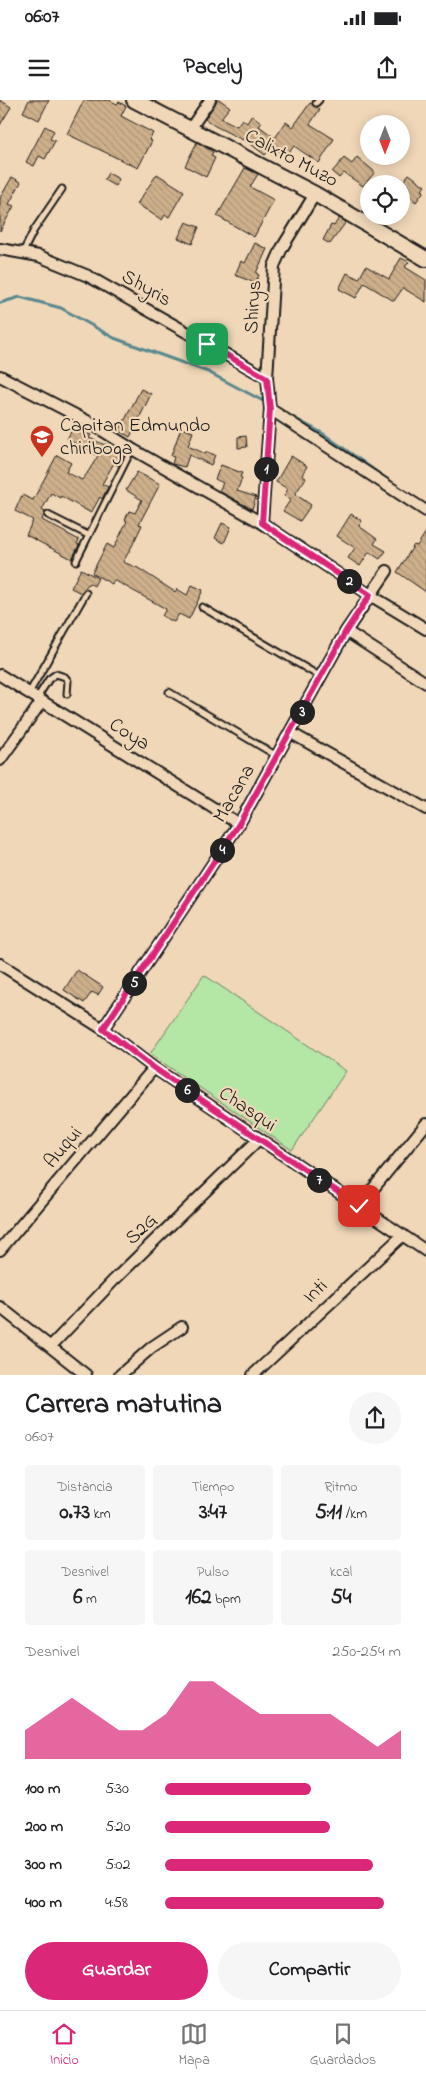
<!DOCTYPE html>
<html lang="es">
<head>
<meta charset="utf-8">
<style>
	body { margin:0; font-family:"Indie Flower",sans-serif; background:#f6f6f6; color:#202124; height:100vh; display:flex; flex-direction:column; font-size:19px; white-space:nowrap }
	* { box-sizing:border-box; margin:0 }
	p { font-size:16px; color:#757577 }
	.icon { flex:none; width:28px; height:28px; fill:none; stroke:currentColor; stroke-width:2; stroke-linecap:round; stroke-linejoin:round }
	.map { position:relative; height:1275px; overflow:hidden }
	.drawer { display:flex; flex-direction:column; background:#fff; flex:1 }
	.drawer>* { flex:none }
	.needle { width:32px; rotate:180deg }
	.fabs { position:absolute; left:360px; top:15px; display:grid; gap:10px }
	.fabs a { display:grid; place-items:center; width:50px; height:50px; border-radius:50%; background:#fff; box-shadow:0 2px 12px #0003; font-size:25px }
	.pin { position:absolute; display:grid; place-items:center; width:42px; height:42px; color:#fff; margin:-21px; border-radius:10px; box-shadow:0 2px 8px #0006 }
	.km { position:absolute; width:25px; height:25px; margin:-12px; border-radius:50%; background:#222; color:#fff; font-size:14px; line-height:25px; text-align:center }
	.round { display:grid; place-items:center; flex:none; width:52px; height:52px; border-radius:26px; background:#f6f6f6 }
	.headline { display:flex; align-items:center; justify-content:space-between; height:85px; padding:0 25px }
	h1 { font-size:28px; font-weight:700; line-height:38px }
	.metrics { display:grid; grid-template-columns:repeat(3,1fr); gap:8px; height:85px; padding:5px 25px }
	.metrics div { display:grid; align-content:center; border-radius:5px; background:#f6f6f6; text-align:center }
	.metrics b { font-size:21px; font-weight:700 }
	.metrics small { font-size:14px; font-weight:400 }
	.metrics p { font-size:14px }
	.chart { height:140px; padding:10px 25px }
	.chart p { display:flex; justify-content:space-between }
	.chart svg { width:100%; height:90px; margin-top:5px; fill:#db2777; opacity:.7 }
	.cta { display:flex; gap:10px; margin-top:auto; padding:10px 25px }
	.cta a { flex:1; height:58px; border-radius:30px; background:#db2777; color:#fff; font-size:20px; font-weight:700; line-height:58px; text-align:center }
	.cta a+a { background:#f6f6f6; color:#202124 }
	ul { padding:0 25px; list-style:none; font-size:16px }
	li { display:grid; grid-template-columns:80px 60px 1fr; align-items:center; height:38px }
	li i { height:12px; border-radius:6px; background:#db2777 }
	.status { display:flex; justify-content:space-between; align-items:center; height:35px; padding:0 25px; background:#fff; direction:ltr }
	.status svg { height:14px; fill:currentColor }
	header { display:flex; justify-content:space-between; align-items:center; height:65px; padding:0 25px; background:#fff; font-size:22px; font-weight:700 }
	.dock { display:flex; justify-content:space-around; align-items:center; height:70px; border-top:1px solid #e0e0e0; background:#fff; font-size:14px; color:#757577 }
	.dock a { display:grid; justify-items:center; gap:2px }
	.dock .on { color:#db2777 }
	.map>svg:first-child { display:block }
</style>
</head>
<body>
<div class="status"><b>06:07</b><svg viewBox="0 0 49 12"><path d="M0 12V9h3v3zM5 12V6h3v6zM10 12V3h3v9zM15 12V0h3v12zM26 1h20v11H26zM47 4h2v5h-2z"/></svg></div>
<header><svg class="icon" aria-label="menu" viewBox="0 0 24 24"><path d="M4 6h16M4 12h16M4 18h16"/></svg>Pacely<svg class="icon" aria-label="share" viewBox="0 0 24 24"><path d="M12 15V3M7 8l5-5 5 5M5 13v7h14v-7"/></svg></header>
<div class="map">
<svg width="426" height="1275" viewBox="0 0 426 1275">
	<defs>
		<pattern id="building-back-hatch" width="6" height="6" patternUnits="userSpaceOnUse" patternTransform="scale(1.25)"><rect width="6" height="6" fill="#ceb08b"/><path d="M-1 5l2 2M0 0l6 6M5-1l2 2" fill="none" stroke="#b09777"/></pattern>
	</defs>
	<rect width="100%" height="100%" fill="#f0d7b8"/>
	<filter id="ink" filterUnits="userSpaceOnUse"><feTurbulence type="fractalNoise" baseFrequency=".02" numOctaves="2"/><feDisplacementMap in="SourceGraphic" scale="10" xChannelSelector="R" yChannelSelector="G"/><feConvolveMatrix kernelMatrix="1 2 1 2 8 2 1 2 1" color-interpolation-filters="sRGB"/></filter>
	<g filter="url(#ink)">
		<path fill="#b4e6a6" stroke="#688161" d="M 204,875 L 346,971 L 292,1050 L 150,954 Z"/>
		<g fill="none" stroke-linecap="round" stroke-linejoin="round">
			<path stroke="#598890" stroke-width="3" d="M 0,203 L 20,197 L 61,208 L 114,238 L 208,272 L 267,303
				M 285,313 L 322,333 L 391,382"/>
		</g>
		<path fill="url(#building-back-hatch)" stroke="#1c1c1c" d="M 0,0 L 11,7 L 0,25 Z
			M 29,0 L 49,0 L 39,20 L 23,12 Z
			M 84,0 L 109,0 L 117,4 L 119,2 L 126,6 L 121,16 L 153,33 L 149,40 L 152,41 L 138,68 L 67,34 Z
			M 217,0 L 220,0 L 230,7 L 221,18 L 237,26 L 242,19 L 247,23 L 252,15 L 262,23 L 259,26 L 275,38 L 286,22 L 293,27 L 310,3 L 320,9 L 310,24 L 334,39 L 319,63 L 294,46 L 286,57 L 272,47 L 265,55 L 244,39 L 243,40 L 215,26 L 205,19 Z
			M 45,26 L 54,31 L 50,39 L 55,41 L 45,59 L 39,56 L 34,66 L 26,62 Z
			M 197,42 L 213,52 L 211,56 L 215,58 L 206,77 L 185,66 Z
			M 357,57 L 375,72 L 363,86 L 344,73 L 339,78 L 332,72 L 344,58 L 352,64 Z
			M 245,68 L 258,74 L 250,87 L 274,100 L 254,137 L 217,116 Z
			M 108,73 L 119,79 L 115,86 L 104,80 Z
			M 157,74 L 184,91 L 169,117 L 165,115 L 162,120 L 137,104 Z
			M 409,74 L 425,86 L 422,90 L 424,91 L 416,102 L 401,91 L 401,84 Z
			M 12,77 L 21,82 L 9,104 L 14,106 L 0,131 L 0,98 Z
			M 339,118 L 346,122 L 330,144 L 323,140 L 331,125 L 334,126 Z
			M 186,122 L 199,127 L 192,144 L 178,138 Z
			M 255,143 L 267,149 L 256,173 L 259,175 L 255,183 L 235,175 L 241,161 L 245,163 Z
			M 401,158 L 409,162 L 405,167 L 426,180 L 426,202 L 403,188 L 394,201 L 364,183 L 356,198 L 339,189 L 347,173 L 359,179 L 366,166 L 389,179 Z
			M 141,289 L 151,294 L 130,337 L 119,331 Z
			M 73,328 L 91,335 L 89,338 L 105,345 L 105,344 L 125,353 L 118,366 L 114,363 L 102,384 L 108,387 L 102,399 L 100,397 L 91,413 L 61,396 L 60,398 L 51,393 L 42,410 L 45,412 L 42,420 L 79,440 L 77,444 L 79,445 L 72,459 L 26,435 L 33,420 L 15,411 L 22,395 L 33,400 L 57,355 L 71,363 L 66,372 L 82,380 L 86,375 L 98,356 L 67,339 Z
			M 181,328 L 193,332 L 188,346 L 206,354 L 207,352 L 215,355 L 211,365 L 189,355 L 185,367 L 172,364 L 174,357 L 171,356 Z
			M 246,336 L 247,347 L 238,348 L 238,337 Z
			M 291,356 L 307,366 L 302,375 L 306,378 L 295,394 L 311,405 L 300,421 L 283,411 L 291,399 L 284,396 L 288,389 L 276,382 Z
			M 221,365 L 242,373 L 240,377 L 242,378 L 237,391 L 256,397 L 252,409 L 219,391 L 223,383 L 215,379 Z
			M 137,372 L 160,384 L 139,424 L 142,425 L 132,446 L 123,462 L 138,468 L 175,492 L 177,489 L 187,495 L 192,485 L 203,490 L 189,519 L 179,514 L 174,522 L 162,516 L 166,509 L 114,480 L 112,484 L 92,473 L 107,444 L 114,448 L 127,421 L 125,420 L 129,411 L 135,413 L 142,400 L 126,390 Z
			M 351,414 L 362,421 L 359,426 L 377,439 L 374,444 L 386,451 L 380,459 L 369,452 L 360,466 L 348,458 L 355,448 L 337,436 Z
			M 222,423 L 231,427 L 224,443 L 215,438 Z
			M 426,432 L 426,492 L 397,472 L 414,445 L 417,446 Z
			M 81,469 L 98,478 L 94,486 L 89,483 L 81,493 L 71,488 Z
			M 77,870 L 103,887 L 98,895 L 92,892 L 84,903 L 64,890 Z"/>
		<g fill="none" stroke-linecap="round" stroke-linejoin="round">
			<defs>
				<path id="service" d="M 316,3 L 319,0
					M 23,152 L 34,130 L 62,89
					M 48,415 L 88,435
					M 76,461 L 132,349
					M 202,507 L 321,577
					M 169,592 L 277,656
					M 29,593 L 86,493
					M 37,598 L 49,579 L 56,574 L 65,577 L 68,581 L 67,594"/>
				<path id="minor" d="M 190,29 L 210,0
					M 0,149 L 39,156 L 88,176 L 267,278
					M 0,276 L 87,321 L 132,349 L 262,423 L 370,495 L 426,529
					M 270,309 L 426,411
					M 262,423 L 270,309 L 267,278 L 274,166 L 282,148 L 315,94
					M 346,531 L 426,583
					M 0,575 L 239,724
					M 291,633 L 426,709
					M 0,660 L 42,601
					M 0,864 L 103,929 L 154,968 L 426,1151
					M 103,929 L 239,724 L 346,531 L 387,471
					M 359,1106 L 426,1024
					M 0,1150 L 154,968
					M 0,1207 L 86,1275
					M 51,1246 L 114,1180 L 259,1039
					M 120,1275 L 152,1247 L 182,1227
					M 253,1275 L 403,1135"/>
				<path id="tertiary" d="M 134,0 L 315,94 L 426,159"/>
			</defs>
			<use href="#service" stroke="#1c1c1c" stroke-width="9"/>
			<use href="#minor" stroke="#1c1c1c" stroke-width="14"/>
			<use href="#tertiary" stroke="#1c1c1c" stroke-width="18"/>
			<use href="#service" stroke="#f0d7b8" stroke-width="5"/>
			<use href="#minor" stroke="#f0d7b8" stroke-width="10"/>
			<use href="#tertiary" stroke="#f0d7b8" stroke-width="14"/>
		</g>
	</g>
	<g fill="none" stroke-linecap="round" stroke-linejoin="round" filter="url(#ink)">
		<defs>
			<path id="route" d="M 207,244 L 267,278 L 270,309 L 262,423 L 370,495 L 346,531 L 239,724 L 103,929 L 154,968 L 359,1106"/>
		</defs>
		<use href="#route" stroke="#fff" stroke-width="10"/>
		<use href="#route" stroke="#db2777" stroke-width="6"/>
	</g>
	<defs>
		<symbol id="school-pin" viewBox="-11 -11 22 30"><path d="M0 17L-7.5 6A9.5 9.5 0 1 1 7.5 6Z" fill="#c8321e" stroke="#f0d7b8"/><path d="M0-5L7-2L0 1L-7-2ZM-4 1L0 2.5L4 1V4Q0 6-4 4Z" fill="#fff"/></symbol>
	</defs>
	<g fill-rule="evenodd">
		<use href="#school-pin" x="28" y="323" width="28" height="38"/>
	</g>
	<g text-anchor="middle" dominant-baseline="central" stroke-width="4.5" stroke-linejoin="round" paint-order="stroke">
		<g font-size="20" fill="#1c1c1c" stroke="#f0d7b8">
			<text transform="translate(291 59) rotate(28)">Calixto Muzo</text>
			<text transform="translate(146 189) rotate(30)">Shyris</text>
			<text transform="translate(254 207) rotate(-86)">Shirys</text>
			<text transform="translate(129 635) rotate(32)">Coya</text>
			<text transform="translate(235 694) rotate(-60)">Macana</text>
			<text transform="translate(247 1010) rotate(34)">Chasqui</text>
			<text transform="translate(64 1048) rotate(-50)">Auqui</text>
			<text transform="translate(142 1130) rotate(-43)">S2G</text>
			<text transform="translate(316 1192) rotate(-43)">Inti</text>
		</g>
		<g font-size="20" fill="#1c1c1c" stroke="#f0d7b8" text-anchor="start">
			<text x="60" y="326">Capitan Edmundo<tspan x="60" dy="23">chiriboga</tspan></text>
		</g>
	</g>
</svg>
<div class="fabs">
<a><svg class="needle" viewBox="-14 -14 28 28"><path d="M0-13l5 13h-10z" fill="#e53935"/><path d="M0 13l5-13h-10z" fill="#757577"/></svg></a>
<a><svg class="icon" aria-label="locate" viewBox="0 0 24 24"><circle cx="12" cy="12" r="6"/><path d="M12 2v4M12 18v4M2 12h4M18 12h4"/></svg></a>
</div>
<div class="pin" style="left:207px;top:244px;background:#1e9e55"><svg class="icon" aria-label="arrive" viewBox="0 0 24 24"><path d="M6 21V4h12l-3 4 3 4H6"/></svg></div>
<div class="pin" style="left:359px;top:1106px;background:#d93025"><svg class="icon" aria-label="check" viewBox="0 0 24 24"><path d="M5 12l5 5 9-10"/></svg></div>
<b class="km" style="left:266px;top:369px">1</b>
<b class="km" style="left:349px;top:481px">2</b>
<b class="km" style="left:302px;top:612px">3</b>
<b class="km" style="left:222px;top:750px">4</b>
<b class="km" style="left:134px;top:883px">5</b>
<b class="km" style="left:187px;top:990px">6</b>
<b class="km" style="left:319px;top:1080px">7</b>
</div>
<section class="drawer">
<div class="headline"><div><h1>Carrera matutina</h1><p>06:07</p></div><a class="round"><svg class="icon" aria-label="share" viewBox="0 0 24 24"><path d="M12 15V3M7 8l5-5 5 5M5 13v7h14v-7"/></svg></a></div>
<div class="metrics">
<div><p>Distancia</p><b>0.73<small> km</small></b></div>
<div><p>Tiempo</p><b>3:47</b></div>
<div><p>Ritmo</p><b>5:11<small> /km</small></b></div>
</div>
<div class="metrics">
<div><p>Desnivel</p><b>6<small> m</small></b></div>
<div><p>Pulso</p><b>162<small> bpm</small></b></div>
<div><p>kcal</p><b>54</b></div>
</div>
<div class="chart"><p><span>Desnivel</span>250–254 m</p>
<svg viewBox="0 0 160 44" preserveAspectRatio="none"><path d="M0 44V30L10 22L20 14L30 22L40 30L50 30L60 22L70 6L80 6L90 14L100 22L110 22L120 22L130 22L140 30L150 38L160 30V44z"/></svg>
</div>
<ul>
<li><b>100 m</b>5:30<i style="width:62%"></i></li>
<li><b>200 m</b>5:20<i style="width:70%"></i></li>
<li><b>300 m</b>5:02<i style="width:88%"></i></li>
<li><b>400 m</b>4:58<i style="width:93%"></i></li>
</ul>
<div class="cta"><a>Guardar</a><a>Compartir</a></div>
</section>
<nav class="dock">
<a class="on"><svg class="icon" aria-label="home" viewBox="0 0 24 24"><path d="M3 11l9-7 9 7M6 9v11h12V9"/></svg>Inicio</a>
<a><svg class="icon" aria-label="map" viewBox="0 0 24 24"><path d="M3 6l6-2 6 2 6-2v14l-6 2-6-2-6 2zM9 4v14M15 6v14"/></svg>Mapa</a>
<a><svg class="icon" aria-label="saved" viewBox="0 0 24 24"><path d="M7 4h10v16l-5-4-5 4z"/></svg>Guardados</a>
</nav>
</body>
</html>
